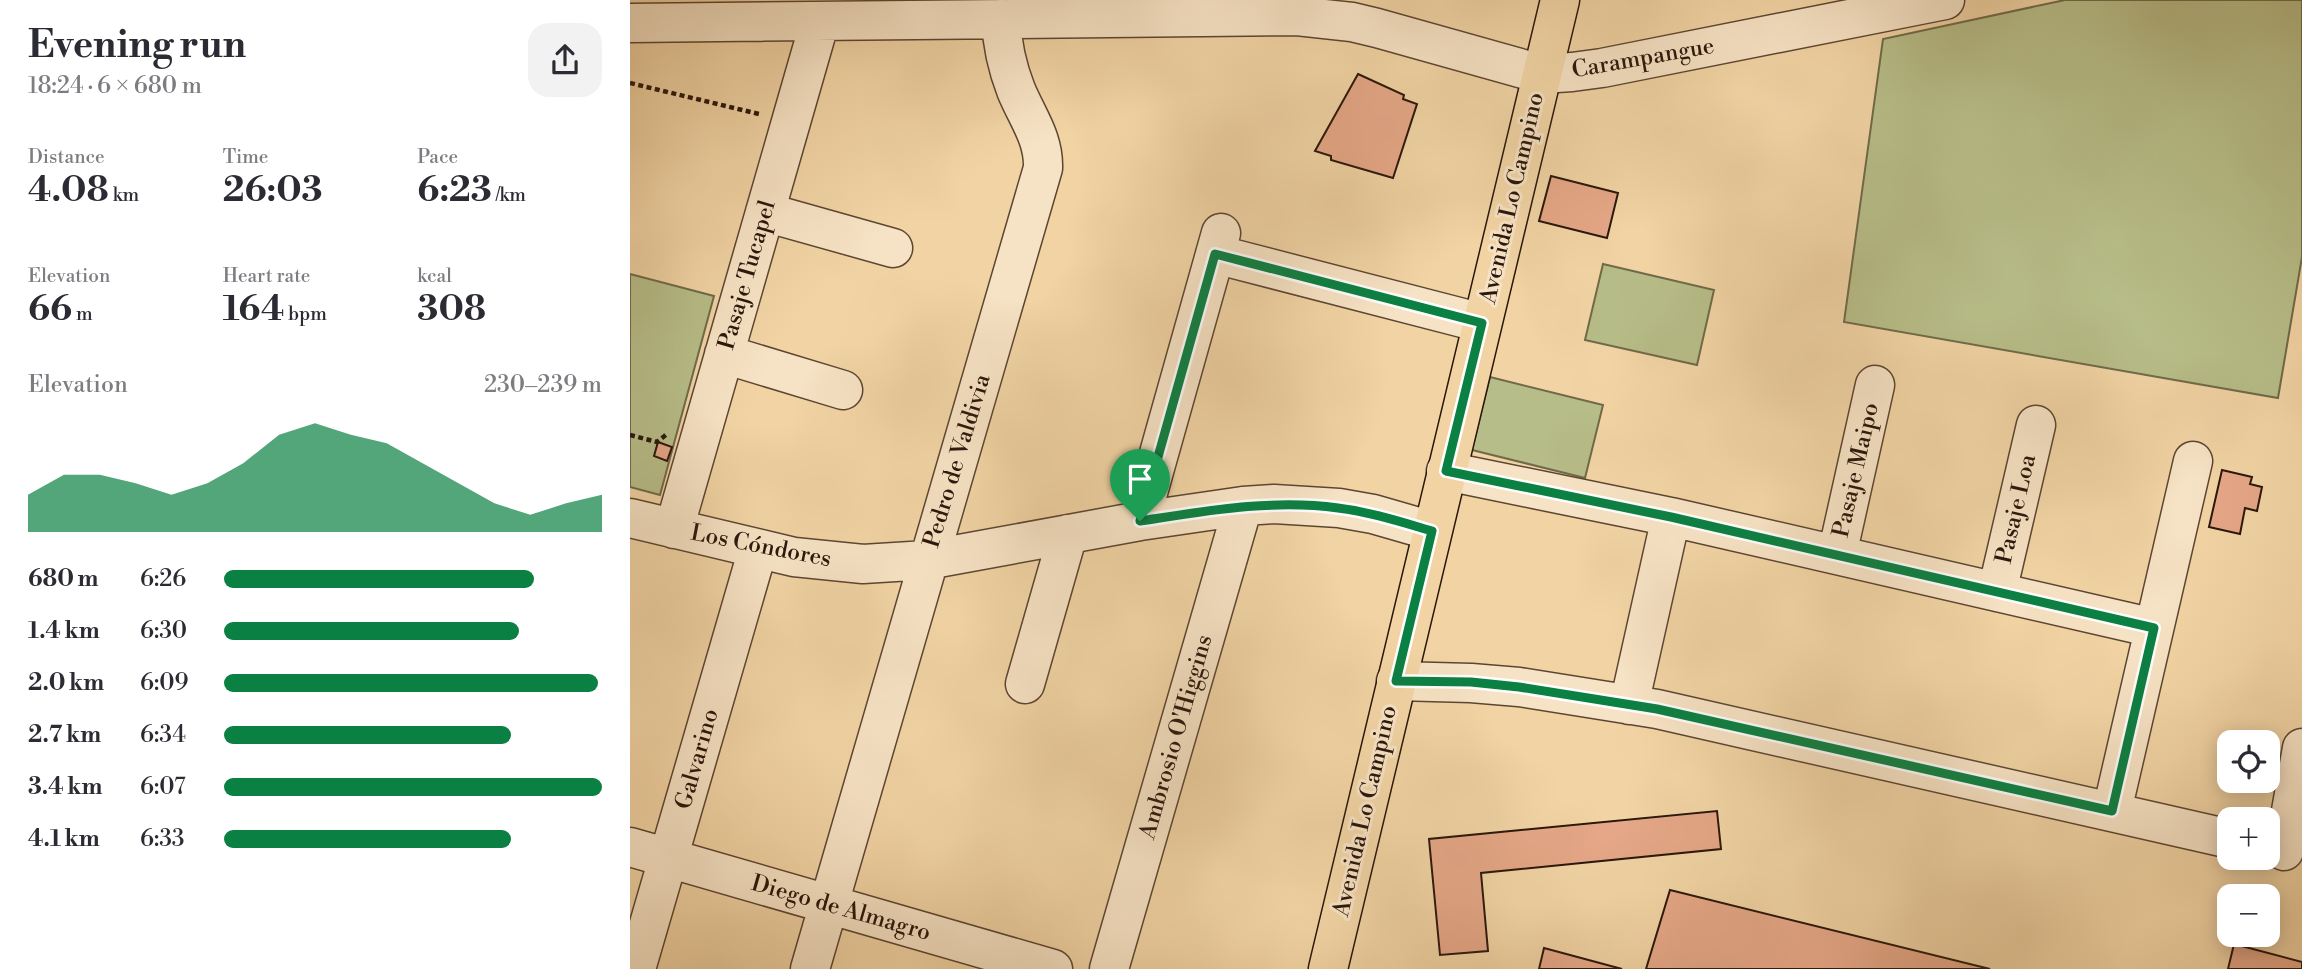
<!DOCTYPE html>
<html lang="en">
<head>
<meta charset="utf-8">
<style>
	body { margin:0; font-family:"Libre Bodoni",serif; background:#f2f2f3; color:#2b2b33; height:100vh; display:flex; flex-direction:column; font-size:26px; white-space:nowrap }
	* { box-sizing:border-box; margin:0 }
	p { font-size:23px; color:#7c7c81 }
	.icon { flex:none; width:38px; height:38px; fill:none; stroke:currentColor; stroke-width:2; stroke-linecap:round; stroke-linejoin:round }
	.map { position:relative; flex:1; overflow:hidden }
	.side { display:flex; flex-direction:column; background:#fff; width:630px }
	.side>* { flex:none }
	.tools { position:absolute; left:1587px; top:730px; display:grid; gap:14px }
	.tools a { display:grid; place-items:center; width:63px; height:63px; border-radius:14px; background:#fff; box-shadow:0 4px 18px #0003; font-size:35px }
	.pin { position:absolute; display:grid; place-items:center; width:60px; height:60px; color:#fff; margin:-72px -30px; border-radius:50% 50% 50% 0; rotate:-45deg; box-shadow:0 0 7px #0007 }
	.pin .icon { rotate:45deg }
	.round { display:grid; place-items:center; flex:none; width:74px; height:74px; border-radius:21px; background:#f2f2f3 }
	.overview { display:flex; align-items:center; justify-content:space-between; height:119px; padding:0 28px }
	h1 { font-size:38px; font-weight:800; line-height:52px }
	.metrics { display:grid; grid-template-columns:repeat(3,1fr); gap:10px; height:119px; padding:7px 28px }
	.metrics div { display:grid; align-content:center }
	.metrics b { font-size:35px; font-weight:800 }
	.metrics small { font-size:19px; font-weight:400 }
	.metrics p { font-size:19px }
	.chart { height:196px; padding:14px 28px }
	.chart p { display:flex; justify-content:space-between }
	.chart svg { width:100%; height:126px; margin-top:7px; fill:#0b8043; opacity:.7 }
	ul { padding:0 28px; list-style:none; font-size:23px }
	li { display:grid; grid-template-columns:112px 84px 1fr; align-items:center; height:52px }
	li i { height:18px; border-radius:9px; background:#0b8043 }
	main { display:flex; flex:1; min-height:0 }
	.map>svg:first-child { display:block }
</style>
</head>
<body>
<main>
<section class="side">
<div class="overview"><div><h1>Evening run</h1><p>18:24 · 6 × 680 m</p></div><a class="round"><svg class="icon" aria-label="share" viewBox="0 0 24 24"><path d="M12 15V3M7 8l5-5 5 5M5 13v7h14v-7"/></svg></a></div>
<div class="metrics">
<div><p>Distance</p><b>4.08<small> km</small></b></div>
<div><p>Time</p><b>26:03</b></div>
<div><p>Pace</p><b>6:23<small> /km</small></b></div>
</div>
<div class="metrics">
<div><p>Elevation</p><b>66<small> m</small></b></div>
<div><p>Heart rate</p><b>164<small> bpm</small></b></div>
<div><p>kcal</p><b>308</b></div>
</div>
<div class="chart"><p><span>Elevation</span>230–239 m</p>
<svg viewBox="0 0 160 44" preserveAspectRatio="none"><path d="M0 44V31L10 24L20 24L30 27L40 31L50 27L60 20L70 10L80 6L90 10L100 13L110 20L120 27L130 34L140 38L150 34L160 31V44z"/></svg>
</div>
<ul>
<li><b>680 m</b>6:26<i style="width:82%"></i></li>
<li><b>1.4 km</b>6:30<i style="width:78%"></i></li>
<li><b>2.0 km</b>6:09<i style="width:99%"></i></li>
<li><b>2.7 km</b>6:34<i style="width:76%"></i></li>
<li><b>3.4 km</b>6:07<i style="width:100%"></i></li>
<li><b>4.1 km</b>6:33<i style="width:76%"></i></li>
</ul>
</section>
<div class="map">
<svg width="1672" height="969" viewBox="0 0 1672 969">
	<rect width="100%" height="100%" fill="#f1d3a4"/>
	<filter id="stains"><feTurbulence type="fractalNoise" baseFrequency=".00286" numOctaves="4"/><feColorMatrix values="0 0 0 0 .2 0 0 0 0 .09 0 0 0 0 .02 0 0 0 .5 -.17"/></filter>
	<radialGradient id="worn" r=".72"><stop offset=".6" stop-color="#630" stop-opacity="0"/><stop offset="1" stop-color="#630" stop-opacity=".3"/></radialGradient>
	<path fill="#b7bd88" stroke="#706a4a" stroke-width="2" d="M 1435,0 L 1672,0 L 1672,257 L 1648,398 L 1214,322 L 1253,39 Z
		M 973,264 L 1084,290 L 1067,365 L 955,340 Z
		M 0,274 L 84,296 L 30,495 L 0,487 Z
		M 860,377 L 973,405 L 955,478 L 842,450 Z"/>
	<path fill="#e5a787" stroke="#2a170c" stroke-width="2" d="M 728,74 L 774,95 L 773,99 L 787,104 L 763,178 L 701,160 L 701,156 L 685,151 Z
		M 921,176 L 988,193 L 977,238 L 909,221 Z
		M 28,442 L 42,447 L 37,461 L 24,456 Z
		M 1592,470 L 1622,477 L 1620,484 L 1632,487 L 1627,511 L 1615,508 L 1610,534 L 1579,527 Z
		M 1087,811 L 1091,849 L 851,873 L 858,951 L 810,955 L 799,839 Z
		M 1040,890 L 1360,969 L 1016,969 Z
		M 1604,944 L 1672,962 L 1672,969 L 1598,969 Z
		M 914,948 L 992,969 L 909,969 Z"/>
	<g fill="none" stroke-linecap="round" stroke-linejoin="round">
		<defs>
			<path id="minor" d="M 0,23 L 667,16 L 722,22 L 747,28 L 911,74 L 942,72 L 972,68 L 1315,0
				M 135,212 L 263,248
				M 585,254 L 852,323
				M 94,354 L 213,390
				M 816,471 L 1041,517 L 1524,628
				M 0,518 L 164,557 L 233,564 L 297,560 L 510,521 L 613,506 L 644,504 L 709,508 L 743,514 L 802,531
				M 510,521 L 591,233
				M 44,529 L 190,21
				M 1207,555 L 1245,385
				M 1367,592 L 1406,425
				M 766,681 L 841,683 L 889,687 L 1027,709 L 1600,839
				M 395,684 L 438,534
				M 999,705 L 1041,517
				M 1482,811 L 1563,461
				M 0,847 L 423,969
				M 1654,851 L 1672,748
				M 6,969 L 128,549
				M 180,969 L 413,168 C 414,138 397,117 386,90 C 377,67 372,44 371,19
				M 479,969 L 613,506"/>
			<path id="major" d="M 698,969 L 930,0"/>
		</defs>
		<use href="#minor" stroke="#5c4632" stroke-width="41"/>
		<use href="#major" stroke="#2a170c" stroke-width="41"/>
		<path stroke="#2a170c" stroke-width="4.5" stroke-dasharray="5 3.5" stroke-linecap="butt" d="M 0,83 L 129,114
			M 0,435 L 27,442 L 37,434"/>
		<use href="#minor" stroke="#f6e2c4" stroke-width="38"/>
		<use href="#major" stroke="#f1d3a4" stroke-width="38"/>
	</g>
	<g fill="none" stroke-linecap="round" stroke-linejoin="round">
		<defs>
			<path id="route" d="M 585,254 L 852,323 L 816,471 L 1041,517 L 1524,628 L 1482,811 L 1027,709 L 889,687 L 841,682 L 766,681 L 802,531 C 771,522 740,512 708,508 C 641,499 576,511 510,521 Z"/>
		</defs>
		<use href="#route" stroke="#fff" stroke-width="14"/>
		<use href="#route" stroke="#0b8043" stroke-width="9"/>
	</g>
	<g text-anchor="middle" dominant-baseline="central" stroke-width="6" stroke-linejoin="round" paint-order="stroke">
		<g font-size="23" fill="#2a170c" stroke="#f6e2c4">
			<text transform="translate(1013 58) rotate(-10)">Carampangue</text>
			<text transform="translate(882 198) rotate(-77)">Avenida Lo Campino</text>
			<text transform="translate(117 275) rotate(-74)">Pasaje Tucapel</text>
			<text transform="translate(327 461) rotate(-73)">Pedro de Valdivia</text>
			<text transform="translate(1226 470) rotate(-77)">Pasaje Maipo</text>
			<text transform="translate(1386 509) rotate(-77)">Pasaje Loa</text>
			<text transform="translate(131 546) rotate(11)">Los Cóndores</text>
			<text transform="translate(546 737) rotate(-74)">Ambrosio O'Higgins</text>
			<text transform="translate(67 759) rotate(-74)">Galvarino</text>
			<text transform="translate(735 811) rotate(-77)">Avenida Lo Campino</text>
			<text transform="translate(211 908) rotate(16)">Diego de Almagro</text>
		</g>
	</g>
	<rect width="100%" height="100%" filter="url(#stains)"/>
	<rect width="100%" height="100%" fill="url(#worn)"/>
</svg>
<div class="tools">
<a><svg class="icon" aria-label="locate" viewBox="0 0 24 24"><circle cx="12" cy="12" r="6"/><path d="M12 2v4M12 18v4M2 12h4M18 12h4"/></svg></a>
<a>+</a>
<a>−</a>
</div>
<div class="pin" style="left:510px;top:521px;background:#1e9e55"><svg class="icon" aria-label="arrive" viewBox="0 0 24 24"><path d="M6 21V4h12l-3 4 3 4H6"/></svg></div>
</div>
</main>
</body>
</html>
